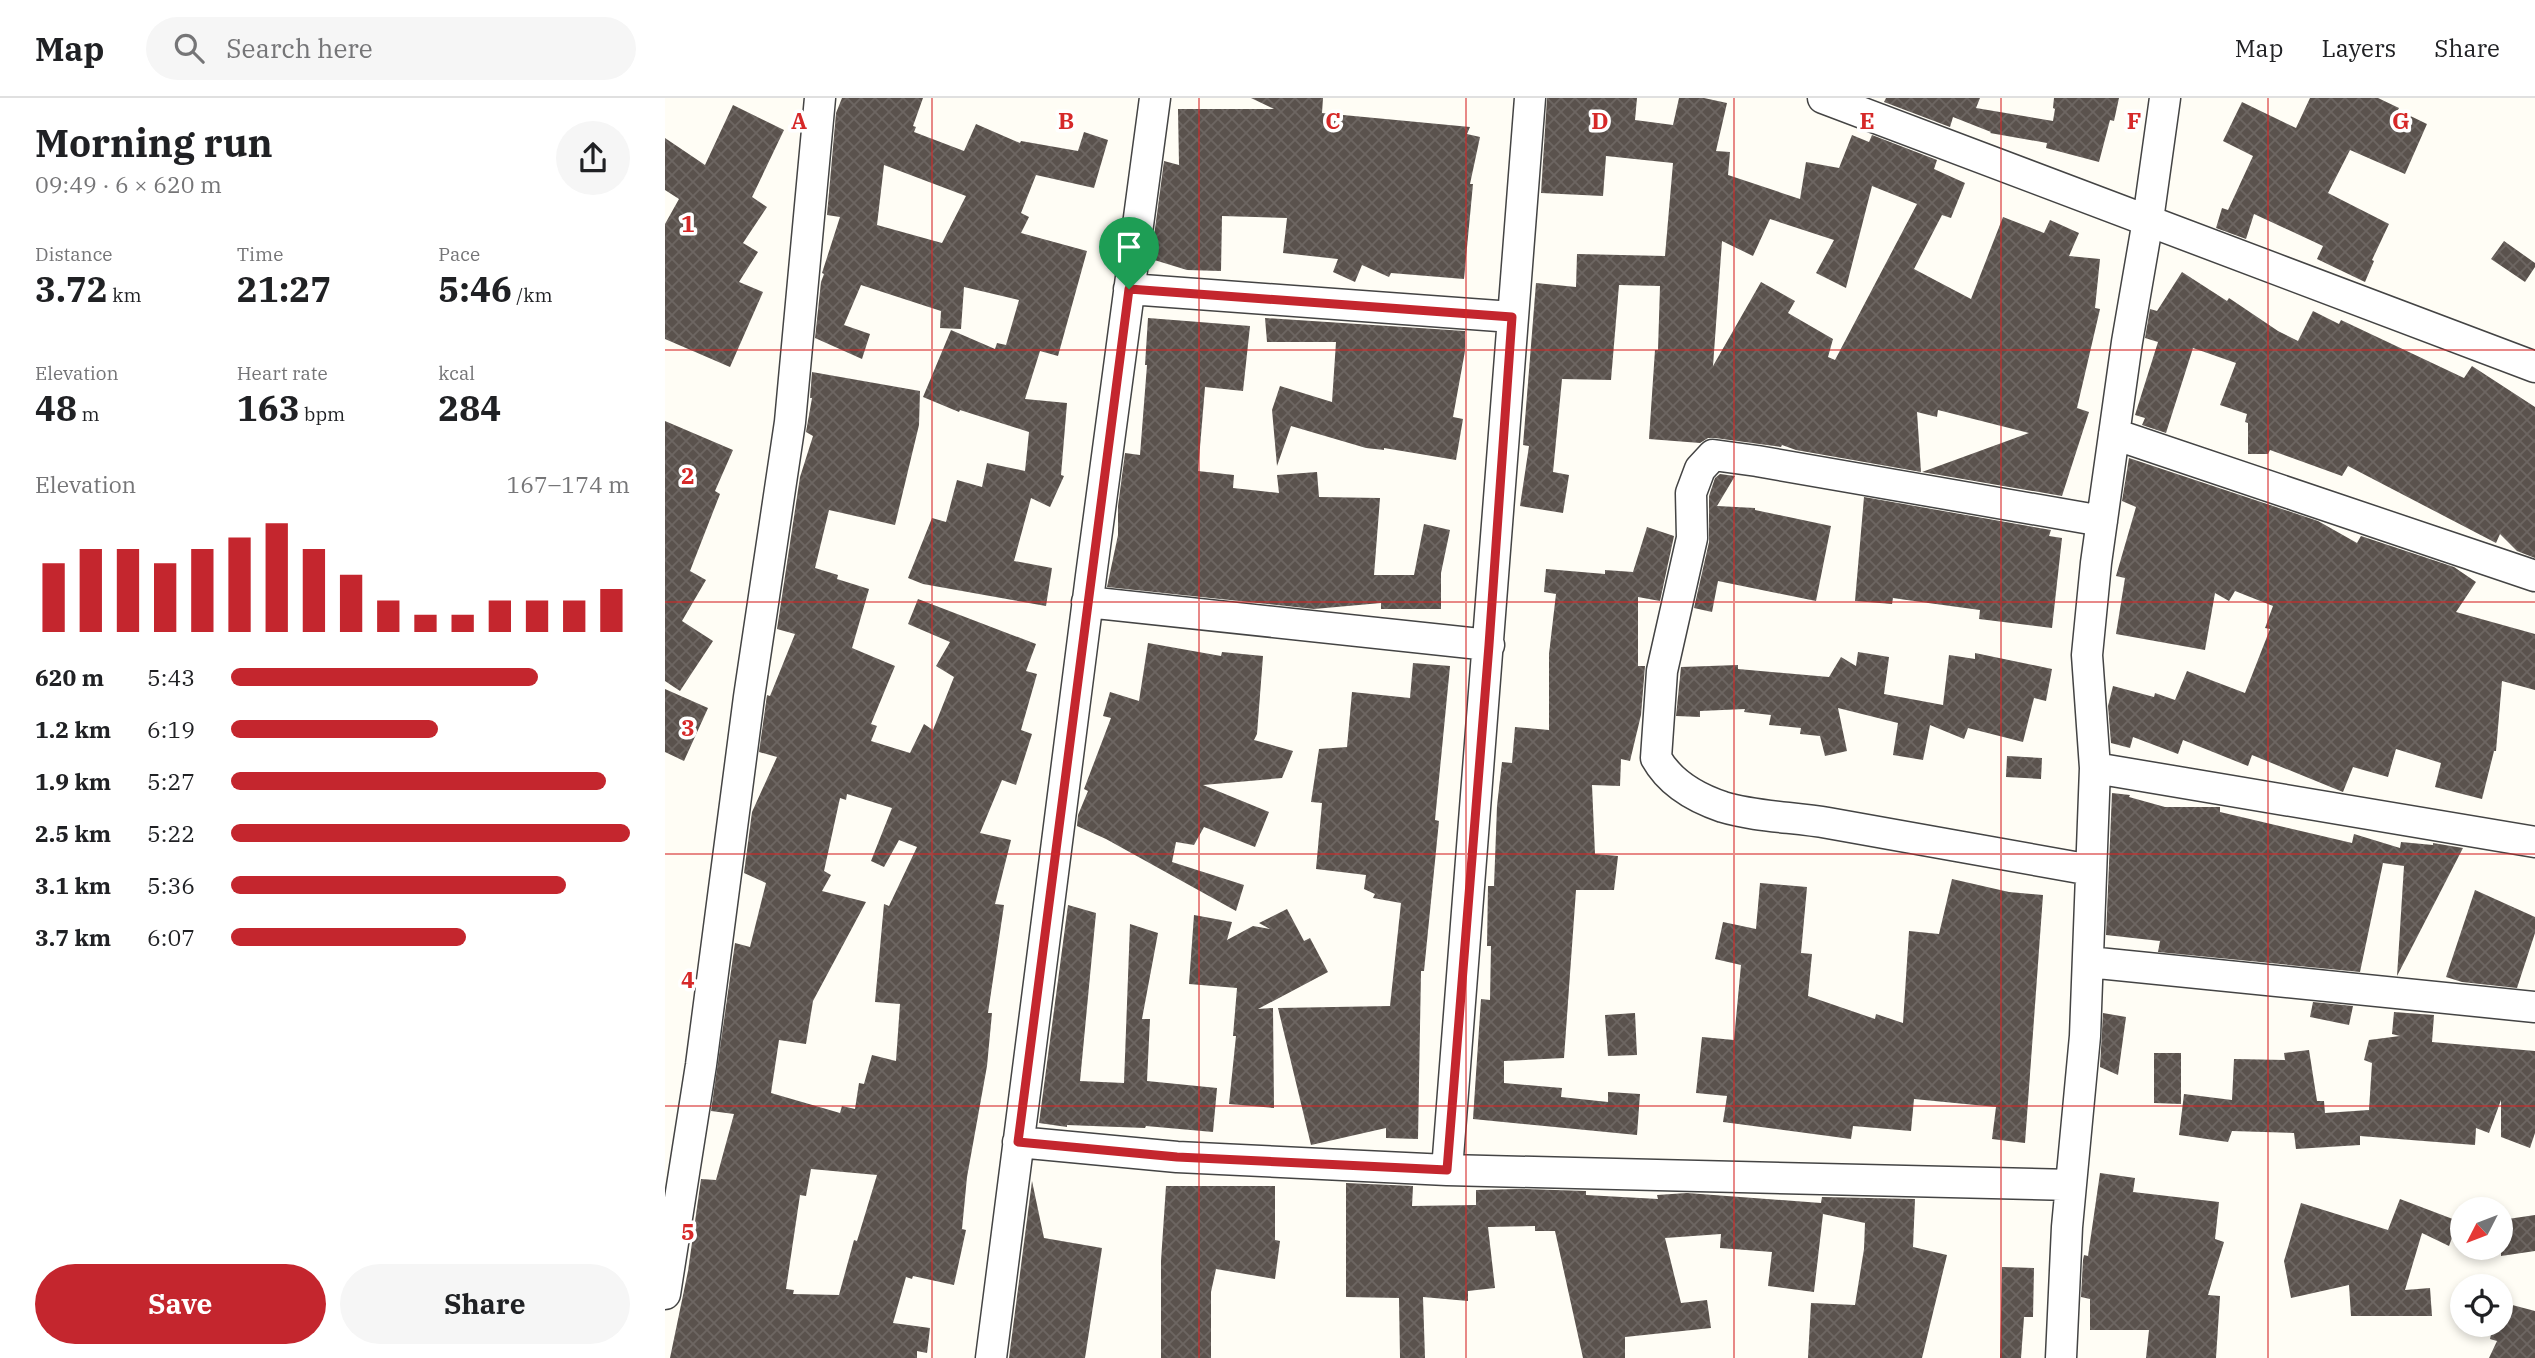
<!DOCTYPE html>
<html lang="en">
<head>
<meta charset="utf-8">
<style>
	body { margin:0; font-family:"IBM Plex Serif",serif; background:#f6f6f6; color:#202124; height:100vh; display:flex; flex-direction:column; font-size:26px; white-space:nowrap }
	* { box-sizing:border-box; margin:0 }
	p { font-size:23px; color:#757577 }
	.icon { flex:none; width:38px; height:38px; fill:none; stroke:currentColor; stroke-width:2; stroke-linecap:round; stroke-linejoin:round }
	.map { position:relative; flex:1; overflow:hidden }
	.sheet { display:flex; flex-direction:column; background:#fff; width:665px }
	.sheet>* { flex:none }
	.needle { width:46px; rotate:228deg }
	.tools { position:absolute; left:1785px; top:1099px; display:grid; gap:14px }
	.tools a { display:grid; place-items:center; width:63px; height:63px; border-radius:50%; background:#fff; box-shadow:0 4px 10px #0003; font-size:35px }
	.pin { position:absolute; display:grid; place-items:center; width:60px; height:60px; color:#fff; margin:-72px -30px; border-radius:50% 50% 50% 0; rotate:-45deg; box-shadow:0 0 7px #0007 }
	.pin .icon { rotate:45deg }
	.round { display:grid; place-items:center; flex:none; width:74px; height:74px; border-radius:37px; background:#f6f6f6 }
	.summary { display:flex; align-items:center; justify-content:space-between; height:119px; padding:0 35px }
	h1 { font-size:38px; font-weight:800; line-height:52px }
	.metrics { display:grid; grid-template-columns:repeat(3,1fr); gap:10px; height:119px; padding:7px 35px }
	.metrics div { display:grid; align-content:center }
	.metrics b { font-size:35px; font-weight:800 }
	.metrics small { font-size:19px; font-weight:400 }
	.metrics p { font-size:19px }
	.chart { height:196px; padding:14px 35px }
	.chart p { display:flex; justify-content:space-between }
	.chart svg { width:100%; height:126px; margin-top:7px; stroke:#c4262e; stroke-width:6 }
	.cta { display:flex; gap:14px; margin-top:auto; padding:14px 35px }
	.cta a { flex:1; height:80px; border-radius:42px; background:#c4262e; color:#fff; font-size:28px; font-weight:800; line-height:80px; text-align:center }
	.cta a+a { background:#f6f6f6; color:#202124 }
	ul { padding:0 35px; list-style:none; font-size:23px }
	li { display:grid; grid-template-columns:112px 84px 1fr; align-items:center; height:52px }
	li i { height:18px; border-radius:9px; background:#c4262e }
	header { display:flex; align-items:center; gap:42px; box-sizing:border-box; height:98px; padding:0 35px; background:#fff; border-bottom:2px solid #e0e0e0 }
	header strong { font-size:33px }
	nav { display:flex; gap:38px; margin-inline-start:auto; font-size:24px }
	.search { width:490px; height:63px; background:#f6f6f6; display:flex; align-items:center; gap:18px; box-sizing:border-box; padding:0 24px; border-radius:38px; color:#757577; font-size:26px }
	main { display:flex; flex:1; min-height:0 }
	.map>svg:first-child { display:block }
</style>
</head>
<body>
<header>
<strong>Map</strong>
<div class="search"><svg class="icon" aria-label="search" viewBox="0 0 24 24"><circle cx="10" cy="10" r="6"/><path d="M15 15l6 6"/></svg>Search here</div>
<nav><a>Map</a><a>Layers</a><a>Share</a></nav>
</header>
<main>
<section class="sheet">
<div class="summary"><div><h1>Morning run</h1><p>09:49 · 6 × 620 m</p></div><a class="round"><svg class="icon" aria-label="share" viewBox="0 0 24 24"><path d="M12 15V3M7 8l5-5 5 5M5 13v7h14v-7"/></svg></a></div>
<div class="metrics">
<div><p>Distance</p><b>3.72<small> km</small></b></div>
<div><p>Time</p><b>21:27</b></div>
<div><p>Pace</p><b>5:46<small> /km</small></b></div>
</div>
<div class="metrics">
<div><p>Elevation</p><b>48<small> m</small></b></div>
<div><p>Heart rate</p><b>163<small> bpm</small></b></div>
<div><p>kcal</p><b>284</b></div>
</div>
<div class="chart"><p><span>Elevation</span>167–174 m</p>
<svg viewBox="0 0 160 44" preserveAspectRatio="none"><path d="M5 44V20M15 44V15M25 44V15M35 44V20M45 44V15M55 44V11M65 44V6M75 44V15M85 44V24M95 44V33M105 44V38M115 44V38M125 44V33M135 44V33M145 44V33M155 44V29"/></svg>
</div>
<ul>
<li><b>620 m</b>5:43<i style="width:77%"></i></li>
<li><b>1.2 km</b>6:19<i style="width:52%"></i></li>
<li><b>1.9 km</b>5:27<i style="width:94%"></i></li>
<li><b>2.5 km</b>5:22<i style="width:100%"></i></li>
<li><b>3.1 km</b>5:36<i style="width:84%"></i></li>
<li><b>3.7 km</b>6:07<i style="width:59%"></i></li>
</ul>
<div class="cta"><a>Save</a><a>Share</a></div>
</section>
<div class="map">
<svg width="1870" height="1260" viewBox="0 0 1870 1260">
	<defs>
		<pattern id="building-cross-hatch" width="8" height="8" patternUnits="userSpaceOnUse" patternTransform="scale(1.75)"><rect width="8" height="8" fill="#5a524d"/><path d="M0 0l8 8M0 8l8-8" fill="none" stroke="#6d6662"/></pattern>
	</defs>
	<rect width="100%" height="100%" fill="#fffdf5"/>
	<path fill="url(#building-cross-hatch)" fill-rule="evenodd" d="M 177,0 L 258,0 L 248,28 L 251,29 L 249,34 L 299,53 L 311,26 L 355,45 L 356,43 L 413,53 L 419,34 L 443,42 L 429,90 L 371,77 L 356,115 L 364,119 L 356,135 L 422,153 L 393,258 L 375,253 L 360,301 L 402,305 L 396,377 L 399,378 L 385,409 L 366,400 L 349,463 L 387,470 L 381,508 L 258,486 L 243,480 L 267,420 L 281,424 L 292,382 L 317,389 L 322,365 L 360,373 L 364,334 L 295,312 L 294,314 L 258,299 L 286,232 L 330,251 L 332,245 L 341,247 L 354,202 L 299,189 L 296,231 L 275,230 L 276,213 L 196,187 L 179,227 L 205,236 L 197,261 L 150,240 L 156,184 L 159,176 L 157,175 L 175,119 L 162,117 L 171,15 ZM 219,67 L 301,98 L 277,145 L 212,127 Z
		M 586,0 L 658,0 L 657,15 L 805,29 L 802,36 L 815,39 L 805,86 L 808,86 L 799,181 L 726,175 L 724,179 L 697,167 L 690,184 L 668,174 L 673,161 L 618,155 L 622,120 L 557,118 L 556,173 L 522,172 L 486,161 L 499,63 L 514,67 L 513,11 L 609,11 Z
		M 882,0 L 972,0 L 970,22 L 1008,27 L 1014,0 L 1039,0 L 1062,5 L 1051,53 L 1065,54 L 1063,77 L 1135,101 L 1141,64 L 1174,70 L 1187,37 L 1204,44 L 1207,37 L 1272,62 L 1269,71 L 1300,85 L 1286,120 L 1277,117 L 1249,171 L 1306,201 L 1338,119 L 1379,135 L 1385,122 L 1414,135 L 1404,158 L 1435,161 L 1430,210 L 1435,211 L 1412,310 L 1424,314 L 1397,398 L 1257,374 L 1364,335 L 1273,312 L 1272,319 L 1252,314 L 1256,374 L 1131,352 L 1117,347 L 1116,349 L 1050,340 L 1043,340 L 1035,345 L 984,341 L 990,252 L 993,252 L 995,188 L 954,187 L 946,282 L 897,281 L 888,374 L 904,377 L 898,415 L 855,408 L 864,348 L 858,347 L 871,185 L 911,189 L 912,156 L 1000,158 L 1008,65 L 941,58 L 938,98 L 876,95 ZM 1207,88 L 1252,106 L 1170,262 L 1163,259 L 1168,241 L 1123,215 L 1130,203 L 1096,184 L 1048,268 L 1057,143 L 1088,158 L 1105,121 L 1169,142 L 1151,175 L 1181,190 Z
		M 1221,0 L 1315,0 L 1311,10 L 1388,23 L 1390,11 L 1388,10 L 1389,0 L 1454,0 L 1449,23 L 1445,22 L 1434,64 L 1381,50 L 1382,45 L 1325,35 L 1326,34 L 1288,19 L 1285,29 L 1219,4 Z
		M 1645,0 L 1713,0 L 1734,10 L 1733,12 L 1762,26 L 1740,76 L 1685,52 L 1663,95 L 1724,126 L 1707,162 L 1709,163 L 1700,184 L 1652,161 L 1658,148 L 1589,116 L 1581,141 L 1551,130 L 1557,110 L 1563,112 L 1588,58 L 1558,43 L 1577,4 L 1631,30 Z
		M 68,7 L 119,32 L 87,99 L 102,109 L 78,145 L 93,154 L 74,184 L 98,194 L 65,269 L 0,241 L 0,126 L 14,101 L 0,92 L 0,40 L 40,67 Z
		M 1839,143 L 1870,165 L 1870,169 L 1860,184 L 1826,161 Z
		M 1517,174 L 1562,203 L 1564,200 L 1613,233 L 1633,243 L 1648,213 L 1674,226 L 1676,222 L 1799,280 L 1807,268 L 1870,309 L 1870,460 L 1852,453 L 1835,436 L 1831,445 L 1683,368 L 1677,378 L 1605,352 L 1603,356 L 1583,356 L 1583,325 L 1580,324 L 1582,316 L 1555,307 L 1571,265 L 1528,250 L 1501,335 L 1477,327 L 1480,320 L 1470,317 L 1493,244 L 1480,240 L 1485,211 L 1492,213 Z
		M 483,220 L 585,228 L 578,293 L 540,289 L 533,373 L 569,377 L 568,390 L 614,395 L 612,377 L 652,374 L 654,399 L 715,400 L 709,477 L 749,477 L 759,426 L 785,432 L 776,475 L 776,511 L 716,511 L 716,505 L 649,511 L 442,489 L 453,437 L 453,408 L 460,355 L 475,357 L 482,267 L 480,267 Z
		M 600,220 L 800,233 L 800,253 L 788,319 L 798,321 L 791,362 L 719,350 L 719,352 L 701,350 L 626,328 L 612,368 L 607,312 L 615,288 L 667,304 L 671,244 L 602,244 Z
		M 147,274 L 255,293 L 254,327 L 230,427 L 164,412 L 150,470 L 173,477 L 172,481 L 204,491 L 187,550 L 230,568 L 206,626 L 212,628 L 206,643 L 245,655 L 259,626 L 268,632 L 289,579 L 271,568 L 285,544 L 243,526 L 253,501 L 371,546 L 361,573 L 372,576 L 356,632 L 367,636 L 351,687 L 337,682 L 315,735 L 346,742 L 330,806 L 339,807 L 323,915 L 327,915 L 322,968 L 302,1079 L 297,1131 L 301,1132 L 289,1187 L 248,1178 L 247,1181 L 241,1179 L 228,1225 L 265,1230 L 262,1255 L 252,1253 L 252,1260 L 5,1260 L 23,1173 L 36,1081 L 51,1082 L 69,1016 L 46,1013 L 70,845 L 85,849 L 101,785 L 79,775 L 87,714 L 112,659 L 94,654 L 102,597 L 105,598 L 130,536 L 112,531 L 135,379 L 148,338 L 141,334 L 147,300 L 145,300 ZM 182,696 L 227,710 L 206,763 L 219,769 L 234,742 L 252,749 L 224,808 L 219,806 L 210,904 L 235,906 L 231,963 L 207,957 L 199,986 L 194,985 L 190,1011 L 177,1008 L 175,1015 L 106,995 L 114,942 L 141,946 L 148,903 L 201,804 L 157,793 L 166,777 L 159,773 L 175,700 L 181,702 ZM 146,1071 L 212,1077 L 192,1143 L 189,1142 L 174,1197 L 128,1196 L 129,1192 L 121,1191 L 135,1097 L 141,1098 Z
		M 0,323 L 68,352 L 50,393 L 55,396 L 25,473 L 41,482 L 17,523 L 48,543 L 15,593 L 0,583 Z
		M 1464,360 L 1653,423 L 1692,445 L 1696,438 L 1789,469 L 1811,484 L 1791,514 L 1870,536 L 1870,592 L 1837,583 L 1831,653 L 1829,653 L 1817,701 L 1770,689 L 1776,665 L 1731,651 L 1723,679 L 1688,669 L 1678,694 L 1587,657 L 1583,668 L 1518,642 L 1513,656 L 1468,639 L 1465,650 L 1446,645 L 1443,608 L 1448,588 L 1489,599 L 1490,595 L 1510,602 L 1522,573 L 1580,595 L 1605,531 L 1600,530 L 1608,508 L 1570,493 L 1564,503 L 1550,495 L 1540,552 L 1451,536 L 1460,480 L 1451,478 L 1471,409 L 1457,403 Z
		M 1055,376 L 1070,378 L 1052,408 L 1090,410 L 1090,412 L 1166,428 L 1151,503 L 1053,483 L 1047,514 L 1029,510 L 1044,444 L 1044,398 L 1050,380 Z
		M 1199,399 L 1386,432 L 1384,438 L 1397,440 L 1387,530 L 1314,521 L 1315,512 L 1256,504 L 1228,500 L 1227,506 L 1190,503 Z
		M 982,429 L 1009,438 L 995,503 L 973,499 L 973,568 L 980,568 L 976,617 L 965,663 L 956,661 L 955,688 L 927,687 L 930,756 L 953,758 L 949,792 L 911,792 L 899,960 L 839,963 L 839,985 L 897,990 L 896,999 L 943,1004 L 943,994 L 975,996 L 972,1037 L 808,1021 L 816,901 L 825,902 L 826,848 L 822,848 L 823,788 L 829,788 L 832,708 L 837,664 L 847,665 L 850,629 L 884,632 L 884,556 L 891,496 L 879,494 L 881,471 L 940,476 L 940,472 L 968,474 Z
		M 483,545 L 556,558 L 557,554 L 598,558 L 592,636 L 589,642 L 628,653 L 617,680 L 538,687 L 604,714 L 590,749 L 539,729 L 529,747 L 511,744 L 507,764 L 579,787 L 571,813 L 441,741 L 412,728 L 413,717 L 423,693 L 419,691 L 446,620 L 438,618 L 445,594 L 474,603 Z
		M 1193,554 L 1224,559 L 1219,596 L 1278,607 L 1284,557 L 1310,561 L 1310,555 L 1387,571 L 1381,603 L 1369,600 L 1358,644 L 1303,630 L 1299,641 L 1265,627 L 1258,662 L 1228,657 L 1233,625 L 1173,610 L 1182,653 L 1160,658 L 1155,638 L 1135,636 L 1136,630 L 1104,627 L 1106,617 L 1079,614 L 1080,611 L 1035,613 L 1035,619 L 1011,618 L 1016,569 L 1073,567 L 1073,571 L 1164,579 L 1176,559 L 1191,568 Z
		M 748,565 L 785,568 L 770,722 L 774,723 L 759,873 L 756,873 L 753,1041 L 721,1040 L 721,1030 L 646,1047 L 613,910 L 725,908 L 736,805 L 708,800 L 710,796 L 699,791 L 701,777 L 651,771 L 657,705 L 646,704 L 654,651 L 682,649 L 687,594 L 745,600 Z
		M 0,591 L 43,610 L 19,663 L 0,654 Z
		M 1342,658 L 1377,660 L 1376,681 L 1341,679 Z
		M 1447,695 L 1465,697 L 1464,699 L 1500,709 L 1555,709 L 1555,714 L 1687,745 L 1689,736 L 1735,750 L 1736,744 L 1768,747 L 1768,745 L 1798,750 L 1732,878 L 1739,768 L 1718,765 L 1695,874 L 1493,854 L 1495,843 L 1441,837 Z
		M 1287,781 L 1344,794 L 1378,797 L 1360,1045 L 1327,1041 L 1331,1009 L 1249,1001 L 1246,1033 L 1188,1028 L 1186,1041 L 1058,1024 L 1062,998 L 1031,995 L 1037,939 L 1069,942 L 1076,867 L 1050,861 L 1058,824 L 1091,831 L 1095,785 L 1142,789 L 1136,855 L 1147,856 L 1143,898 L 1210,921 L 1211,916 L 1238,925 L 1244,833 L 1274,836 Z
		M 1810,792 L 1870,819 L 1870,835 L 1852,890 L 1797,884 L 1781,879 Z
		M 403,807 L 431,815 L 415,983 L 459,985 L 465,826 L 493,835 L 477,921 L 485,921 L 482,983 L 552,990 L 548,1034 L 481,1028 L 480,1030 L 402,1027 L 402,1029 L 374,1025 Z
		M 622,811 L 639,843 L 645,840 L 663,874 L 593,911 L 608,910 L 609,1010 L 564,1006 L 571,938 L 568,938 L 572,890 L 524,886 L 529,817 L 567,824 L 562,842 L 588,828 L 605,831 L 594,825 Z
		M 1648,904 L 1688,908 L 1684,927 L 1645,919 Z
		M 1729,914 L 1769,917 L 1767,944 L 1870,953 L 1870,1035 L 1865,1050 L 1836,1039 L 1836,1002 L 1824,1035 L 1811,1030 L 1810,1047 L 1695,1038 L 1695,1047 L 1631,1051 L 1629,1035 L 1567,1033 L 1563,1044 L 1514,1037 L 1519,996 L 1567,1002 L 1569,961 L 1620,962 L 1619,955 L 1644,952 L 1652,1003 L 1659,1003 L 1660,1015 L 1704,1012 L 1707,965 L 1699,962 L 1704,942 L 1735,938 L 1727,936 Z
		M 970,915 L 972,957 L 943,958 L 940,917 Z
		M 1438,915 L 1461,919 L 1453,977 L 1435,969 Z
		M 1489,955 L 1516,955 L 1516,1006 L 1489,1005 Z
		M 1435,1075 L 1470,1080 L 1468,1094 L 1554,1104 L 1550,1141 L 1559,1144 L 1543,1197 L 1555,1198 L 1551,1260 L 1481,1260 L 1484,1232 L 1425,1232 L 1425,1201 L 1416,1199 L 1418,1162 L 1419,1157 L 1423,1158 Z
		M 367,1083 L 379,1140 L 437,1150 L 420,1260 L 344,1260 Z
		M 681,1085 L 748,1088 L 747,1108 L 811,1107 L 811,1092 L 855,1091 L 921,1093 L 921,1097 L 993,1101 L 992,1097 L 1022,1095 L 1156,1105 L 1157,1099 L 1250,1101 L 1248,1149 L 1282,1157 L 1257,1260 L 1143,1260 L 1146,1205 L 1190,1207 L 1199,1151 L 1200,1125 L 1158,1116 L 1149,1194 L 1103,1188 L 1107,1154 L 1055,1150 L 1056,1136 L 1000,1140 L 1016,1205 L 1042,1202 L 1046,1230 L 960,1239 L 960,1260 L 918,1260 L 890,1133 L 870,1133 L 870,1128 L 823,1129 L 830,1190 L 803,1193 L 803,1203 L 758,1199 L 760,1260 L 735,1260 L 734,1200 L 681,1199 Z
		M 501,1088 L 610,1088 L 610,1142 L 615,1143 L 610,1181 L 551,1171 L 546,1194 L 546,1260 L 496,1260 L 496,1163 Z
		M 1735,1101 L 1793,1123 L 1784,1148 L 1757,1135 L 1740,1192 L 1765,1190 L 1767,1218 L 1686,1218 L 1684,1187 L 1626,1200 L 1619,1163 L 1636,1105 L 1723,1132 Z
		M 1870,1117 L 1870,1153 L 1836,1158 L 1836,1122 Z
		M 1337,1169 L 1369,1170 L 1368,1219 L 1359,1219 L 1356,1260 L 1335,1260 Z
		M 1836,1204 L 1870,1213 L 1870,1260 L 1824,1260 L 1832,1243 L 1825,1241 L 1828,1227 L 1836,1227 Z"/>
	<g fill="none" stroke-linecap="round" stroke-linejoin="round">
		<defs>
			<path id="minor" d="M 1158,0 L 1870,269
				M 464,191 L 847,219
				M 1449,336 L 1870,478
				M 422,504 L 824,547
				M 1430,670 L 1870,744
				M 1426,772 C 1338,756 1251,741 1163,725 C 1129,719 1091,719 1058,709 C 1031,700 1005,685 991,660 L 997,573 L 1027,440 L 1026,395 L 1035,371 L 1048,357 L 1092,363 L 1437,423
				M 1423,864 L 1870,909
				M 353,1044 L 512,1059 L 782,1072 L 1406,1087
				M 782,1072 L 865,0
				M 0,1196 L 36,967 L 84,599 L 125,324 L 155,0
				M 326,1260 L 426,478 L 490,0
				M 1396,1260 L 1402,1129 L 1420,938 L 1430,670 L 1422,557 L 1431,465 L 1462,244 L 1483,122 L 1500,0"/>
		</defs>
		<use href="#minor" stroke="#444" stroke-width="33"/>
		<use href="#minor" stroke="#fff" stroke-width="30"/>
	</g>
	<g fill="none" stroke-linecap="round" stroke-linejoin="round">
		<defs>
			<path id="route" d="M 464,191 L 847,219 L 824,547 L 782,1072 L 512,1059 L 353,1044 Z"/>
		</defs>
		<use href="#route" stroke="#fff" stroke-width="14"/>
		<use href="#route" stroke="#c4262e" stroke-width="9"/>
	</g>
	<path fill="none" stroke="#d62828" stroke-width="2" stroke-opacity="0.55" d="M 267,0 L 267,1260M 534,0 L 534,1260M 801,0 L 801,1260M 1069,0 L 1069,1260M 1336,0 L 1336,1260M 1603,0 L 1603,1260M 0,252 L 1870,252M 0,504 L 1870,504M 0,756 L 1870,756M 0,1008 L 1870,1008"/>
	<g font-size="23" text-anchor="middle" font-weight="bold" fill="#d62828" stroke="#fff" stroke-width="7" stroke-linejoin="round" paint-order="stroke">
		<text x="134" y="31">A</text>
		<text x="401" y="31">B</text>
		<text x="668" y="31">C</text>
		<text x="935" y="31">D</text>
		<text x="1202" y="31">E</text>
		<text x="1469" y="31">F</text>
		<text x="1736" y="31">G</text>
		<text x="23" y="134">1</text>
		<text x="23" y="386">2</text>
		<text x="23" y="638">3</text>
		<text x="23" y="890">4</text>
		<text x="23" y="1142">5</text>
	</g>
</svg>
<div class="tools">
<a><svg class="needle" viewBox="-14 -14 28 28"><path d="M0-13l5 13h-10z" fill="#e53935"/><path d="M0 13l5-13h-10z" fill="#757577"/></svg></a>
<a><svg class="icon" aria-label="locate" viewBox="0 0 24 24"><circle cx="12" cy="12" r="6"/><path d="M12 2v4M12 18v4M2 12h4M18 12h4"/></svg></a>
</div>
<div class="pin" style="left:464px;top:191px;background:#1e9e55"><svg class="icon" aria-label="arrive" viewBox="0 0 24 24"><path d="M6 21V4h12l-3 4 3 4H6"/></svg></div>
</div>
</main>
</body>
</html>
